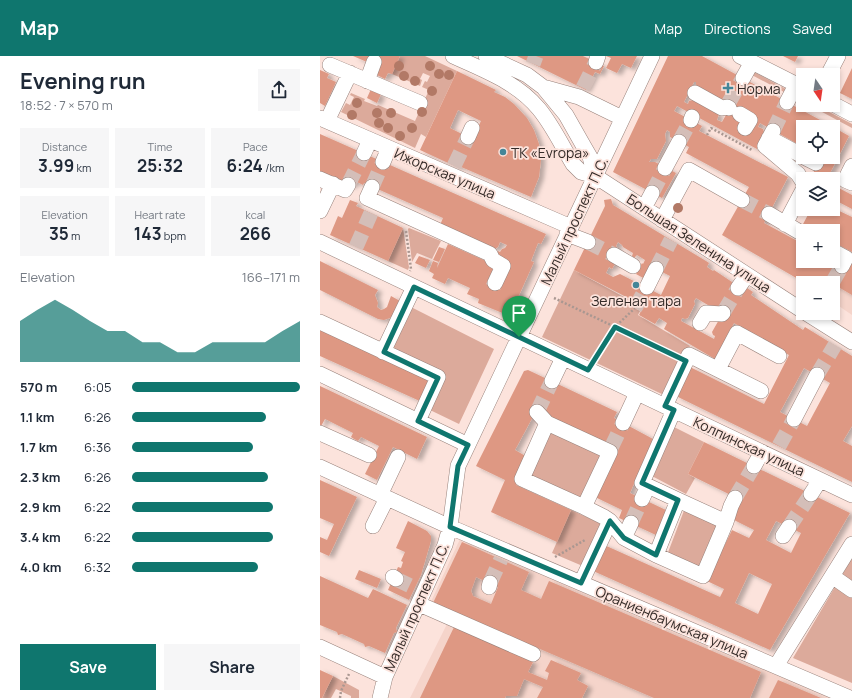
<!DOCTYPE html>
<html lang="en">
<head>
<meta charset="utf-8">
<style>
	body { margin:0; font-family:Manrope,sans-serif; background:#f6f6f7; color:#1f2937; height:100vh; display:flex; flex-direction:column; font-size:15px; white-space:nowrap }
	* { box-sizing:border-box; margin:0 }
	p { font-size:13px; color:#747a83 }
	.icon { flex:none; width:22px; height:22px; fill:none; stroke:currentColor; stroke-width:2; stroke-linecap:round; stroke-linejoin:round }
	.map { position:relative; flex:1; overflow:hidden }
	.side { display:flex; flex-direction:column; background:#fff; width:320px }
	.side>* { flex:none }
	.needle { width:26px; rotate:167deg }
	.buttons { position:absolute; left:476px; top:12px; display:grid; gap:8px }
	.buttons a { display:grid; place-items:center; width:44px; height:44px; border-radius:0px; background:#fff; box-shadow:0 2px 6px #0003; font-size:20px }
	.pin { position:absolute; display:grid; place-items:center; width:34px; height:34px; color:#fff; margin:-41px -17px; border-radius:50% 50% 50% 0; rotate:-45deg; box-shadow:0 0 4px #0007 }
	.pin .icon { rotate:45deg }
	.round { display:grid; place-items:center; flex:none; width:42px; height:42px; border-radius:0px; background:#f6f6f7 }
	.head { display:flex; align-items:center; justify-content:space-between; height:68px; padding:0 20px }
	h1 { font-size:22px; font-weight:700; line-height:30px }
	.metrics { display:grid; grid-template-columns:repeat(3,1fr); gap:6px; height:68px; padding:4px 20px }
	.metrics div { display:grid; align-content:center; border-radius:0px; background:#f6f6f7; text-align:center }
	.metrics b { font-size:17px; font-weight:700 }
	.metrics small { font-size:11px; font-weight:400 }
	.metrics p { font-size:11px }
	.chart { height:112px; padding:8px 20px }
	.chart p { display:flex; justify-content:space-between }
	.chart svg { width:100%; height:72px; margin-top:4px; fill:#0f766e; opacity:.7 }
	.primary-button { display:flex; gap:8px; margin-top:auto; padding:8px 20px }
	.primary-button a { flex:1; height:46px; border-radius:0px; background:#0f766e; color:#fff; font-size:16px; font-weight:700; line-height:46px; text-align:center }
	.primary-button a+a { background:#f6f6f7; color:#1f2937 }
	ul { padding:0 20px; list-style:none; font-size:13px }
	li { display:grid; grid-template-columns:64px 48px 1fr; align-items:center; height:30px }
	li i { height:10px; border-radius:5px; background:#0f766e }
	header { display:flex; align-items:center; gap:24px; box-sizing:border-box; height:56px; padding:0 20px; background:#0f766e; color:#fff }
	header strong { font-size:19px }
	nav { display:flex; gap:22px; margin-inline-start:auto; font-size:14px }
	main { display:flex; flex:1; min-height:0 }
	.map>svg:first-child { display:block }
</style>
</head>
<body>
<header>
<strong>Map</strong>
<nav><a>Map</a><a>Directions</a><a>Saved</a></nav>
</header>
<main>
<section class="side">
<div class="head"><div><h1>Evening run</h1><p>18:52 · 7 × 570 m</p></div><a class="round"><svg class="icon" aria-label="share" viewBox="0 0 24 24"><path d="M12 15V3M7 8l5-5 5 5M5 13v7h14v-7"/></svg></a></div>
<div class="metrics">
<div><p>Distance</p><b>3.99<small> km</small></b></div>
<div><p>Time</p><b>25:32</b></div>
<div><p>Pace</p><b>6:24<small> /km</small></b></div>
</div>
<div class="metrics">
<div><p>Elevation</p><b>35<small> m</small></b></div>
<div><p>Heart rate</p><b>143<small> bpm</small></b></div>
<div><p>kcal</p><b>266</b></div>
</div>
<div class="chart"><p><span>Elevation</span>166–171 m</p>
<svg viewBox="0 0 160 44" preserveAspectRatio="none"><path d="M0 44V19L10 12L20 6L30 12L40 19L50 25L60 25L70 32L80 32L90 38L100 38L110 32L120 32L130 32L140 32L150 25L160 19V44z"/></svg>
</div>
<ul>
<li><b>570 m</b>6:05<i style="width:100%"></i></li>
<li><b>1.1 km</b>6:26<i style="width:80%"></i></li>
<li><b>1.7 km</b>6:36<i style="width:72%"></i></li>
<li><b>2.3 km</b>6:26<i style="width:81%"></i></li>
<li><b>2.9 km</b>6:22<i style="width:84%"></i></li>
<li><b>3.4 km</b>6:22<i style="width:84%"></i></li>
<li><b>4.0 km</b>6:32<i style="width:75%"></i></li>
</ul>
<div class="primary-button"><a>Save</a><a>Share</a></div>
</section>
<div class="map">
<svg width="532" height="642" viewBox="0 0 532 642">
	<defs>
		<filter id="shadow"><feDropShadow dx="4.5" dy="2.5" stdDeviation="2" flood-color="#0004"/></filter>
	</defs>
	<rect width="100%" height="100%" fill="#fce3dc"/>
	<path fill="#f5d4ca" d="M 532,198 L 532,259 L 513,246 L 513,233 Z
		M 140,483 L 515,642 L 90,642 L 130,562 L 108,552 Z"/>
	<path fill="#dcaa9b" d="M 80,0 L 105,0 L 137,15 L 106,81 L 101,78 L 95,92 L 21,56 L 26,47 L 30,49 L 34,41 L 30,39 L 31,37 L 45,43 L 44,45 L 57,50 L 58,49 L 95,65 L 109,34 L 102,31 L 105,25 L 107,26 L 110,20 L 103,17 L 100,23 L 102,24 L 100,30 L 72,18 Z
		M 432,15 L 466,33 L 464,36 L 430,18 Z
		M 489,49 L 496,49 L 532,68 L 532,72 Z
		M 83,172 L 89,211 L 88,214 L 68,205 Z
		M 89,172 L 121,185 L 112,203 L 97,197 L 92,206 L 88,173 Z
		M 254,214 L 313,246 L 310,250 L 320,255 L 318,259 L 370,290 L 346,340 L 222,281 Z
		M 89,250 L 174,293 L 139,368 L 110,354 L 69,293 Z
		M 352,370 L 384,386 L 368,418 L 375,422 L 366,438 L 330,419 Z
		M 229,375 L 282,399 L 261,444 L 209,421 Z
		M 365,452 L 399,469 L 381,513 L 347,499 Z
		M 251,454 L 284,469 L 265,511 L 232,497 Z
		M 532,502 L 532,627 L 473,602 Z
		M 13,620 L 39,634 L 39,642 L 31,642 L 31,640 L 16,633 L 11,642 L 2,642 Z"/>
	<path fill="#de9883" fill-rule="evenodd" filter="url(#shadow)" d="M 33,0 L 80,0 L 72,18 L 68,17 L 65,23 L 55,18 L 47,6 Z
		M 197,0 L 263,0 L 284,10 L 280,18 L 275,16 L 266,34 Z
		M 286,0 L 317,0 L 311,12 L 302,8 L 297,17 L 286,12 L 291,2 Z
		M 348,0 L 382,0 L 513,71 L 483,71 L 483,91 L 440,67 L 438,71 L 443,73 L 445,80 L 437,93 L 357,50 L 354,55 L 382,70 L 379,75 L 468,121 L 444,167 L 483,188 L 483,205 L 513,205 L 525,212 L 532,198 L 532,239 L 515,229 L 513,233 L 513,227 L 485,227 L 402,179 L 429,131 L 366,97 L 369,91 L 350,81 L 350,76 L 347,74 L 345,78 L 346,85 L 337,103 L 331,103 L 329,106 L 335,106 L 356,117 L 342,142 L 293,116 ZM 374,26 L 376,26 L 376,32 L 411,50 L 402,66 L 397,64 L 399,58 L 373,44 L 369,45 L 368,48 L 364,46 Z
		M 463,0 L 478,0 L 475,6 Z
		M 532,12 L 532,43 L 520,37 Z
		M 0,14 L 9,18 L 7,22 L 16,26 L 5,50 L 0,47 Z
		M 137,15 L 176,34 L 174,36 L 185,41 L 194,48 L 207,62 L 214,74 L 219,88 L 221,104 L 219,121 L 211,141 L 139,110 L 139,112 L 100,94 ZM 138,54 L 161,65 L 152,83 L 130,72 Z
		M 51,33 L 61,38 L 57,47 L 47,42 Z
		M 513,71 L 529,80 L 507,123 L 492,123 L 490,122 L 499,107 L 503,106 L 507,108 L 509,105 L 502,101 L 513,101 Z
		M 0,78 L 226,178 L 221,188 L 218,187 L 211,205 L 214,206 L 191,257 L 185,258 L 158,247 L 159,243 L 147,238 L 150,232 L 128,222 L 125,228 L 112,222 L 114,218 L 109,215 L 113,205 L 118,207 L 117,212 L 128,188 L 175,209 L 166,228 L 180,234 L 191,209 L 175,202 L 178,195 L 180,196 L 182,193 L 185,192 L 187,189 L 180,186 L 178,191 L 175,193 L 120,169 L 123,162 L 44,127 L 43,129 L 35,125 L 32,130 L 0,116 Z
		M 513,129 L 532,139 L 532,153 L 513,143 Z
		M 291,143 L 293,149 L 386,205 L 389,207 L 387,211 L 393,215 L 394,214 L 415,228 L 424,230 L 433,236 L 431,239 L 483,274 L 485,271 L 532,300 L 532,370 L 523,385 L 532,390 L 532,426 L 356,340 L 370,311 L 444,348 L 469,299 L 414,267 L 395,303 L 344,273 L 347,267 L 339,262 L 335,268 L 319,259 L 321,255 L 311,250 L 314,245 L 254,214 L 285,150 L 284,144 ZM 298,186 L 302,189 L 303,191 L 313,197 L 312,200 L 314,202 L 317,199 L 325,204 L 323,208 L 322,207 L 316,218 L 325,223 L 332,211 L 350,220 L 341,239 L 300,218 L 293,221 L 286,217 L 289,211 L 292,213 L 297,204 L 298,193 L 296,190 ZM 376,242 L 405,259 L 400,262 L 392,276 L 393,279 L 395,280 L 394,283 L 361,265 L 362,262 L 365,263 L 368,262 L 375,248 L 374,245 ZM 484,312 L 510,327 L 487,370 L 460,356 Z
		M 30,144 L 38,147 L 36,150 L 83,172 L 68,205 L 10,179 L 18,160 L 22,162 Z
		M 513,152 L 532,161 L 532,196 L 513,186 L 513,175 L 492,175 L 482,170 L 491,153 L 513,153 Z
		M 119,191 L 125,193 L 119,206 L 113,204 Z
		M 99,200 L 110,204 L 106,212 L 95,207 Z
		M 0,205 L 58,234 L 55,239 L 58,247 L 57,251 L 61,254 L 64,253 L 67,251 L 71,240 L 80,245 L 74,258 L 70,262 L 64,264 L 58,263 L 0,234 Z
		M 0,272 L 112,326 L 102,346 L 0,300 Z
		M 208,314 L 297,356 L 294,362 L 333,383 L 310,437 L 348,455 L 336,479 L 299,462 L 302,454 L 275,441 L 295,394 L 216,355 L 195,394 L 209,402 L 196,429 L 251,454 L 237,486 L 171,456 L 185,424 L 156,410 L 204,315 Z
		M 0,330 L 107,381 L 97,403 L 73,391 L 57,424 L 45,418 L 59,390 L 41,381 L 38,385 L 34,383 L 31,381 L 33,377 L 5,363 L 0,372 Z
		M 384,386 L 530,457 L 450,594 L 271,514 L 282,488 L 400,541 L 404,533 L 387,525 L 412,474 L 429,482 L 434,474 L 412,463 L 421,444 L 368,418 ZM 456,465 L 481,477 L 471,497 L 446,484 ZM 429,517 L 452,528 L 438,558 L 415,547 Z
		M 0,424 L 37,441 L 9,500 L 0,496 L 0,481 L 7,484 L 14,468 L 0,462 Z
		M 88,465 L 107,475 L 111,480 L 111,485 L 101,519 L 89,544 L 68,534 L 78,511 L 81,512 L 83,506 L 81,505 L 85,496 L 76,492 Z
		M 142,486 L 209,516 L 201,534 L 221,543 L 229,525 L 441,616 L 430,642 L 334,642 L 113,547 ZM 156,521 L 178,531 L 171,548 L 153,540 L 151,535 Z
		M 39,514 L 61,523 L 57,532 L 35,523 Z
		M 0,520 L 48,542 L 53,533 L 87,549 L 76,572 L 77,576 L 74,577 L 65,597 L 49,590 L 45,591 L 44,588 L 22,578 L 18,579 L 17,576 L 0,569 Z
		M 135,569 L 213,606 L 208,616 L 227,624 L 229,617 L 225,615 L 231,604 L 261,617 L 257,624 L 268,630 L 262,642 L 217,642 L 223,631 L 204,623 L 197,640 L 186,640 L 185,642 L 100,642 Z
		M 0,614 L 13,620 L 2,642 L 0,642 Z
		M 458,624 L 501,642 L 449,642 Z"/>
	<g fill="none" stroke-linecap="round" stroke-linejoin="round">
		<path stroke="#d4beb8" stroke-width="15" stroke-dasharray="15 8" stroke-linecap="butt" d="M 213,8 L 216,0
			M 263,32 L 276,6
			M 408,48 L 423,22
			M 453,75 L 467,46
			M 359,86 L 371,64
			M 134,110 L 148,81
			M 28,129 L 44,97
			M 52,131 L 63,106
			M 332,137 L 345,112
			M 422,144 L 449,158
			M 268,186 L 294,199
			M 36,191 L 51,157
			M 336,213 L 351,184
			M 512,227 L 522,210
			M 315,252 L 327,231
			M 403,257 L 418,232
			M 497,319 L 515,289
			M 217,356 L 232,325
			M 459,390 L 474,363
			M 291,392 L 303,367
			M 415,442 L 434,410
			M 311,467 L 322,443
			M 469,471 L 491,438
			M 76,523 L 95,532
			M 170,527 L 181,503"/>
		<defs>
			<path id="minor" d="M 133,0 C 163,14 197,26 219,53 C 233,70 242,90 253,108 L 261,116 L 275,120 L 483,255
				M 166,0 L 207,19 L 223,31 L 246,59 L 263,89 L 270,101 L 275,120
				M 420,0 L 483,32
				M 276,6 L 278,0
				M 10,9 L 100,47
				M 508,19 L 518,0
				M 423,22 L 432,6
				M 47,25 L 54,6
				M 223,31 L 259,41 L 302,62
				M 375,37 L 402,52 L 407,51 L 409,52
				M 467,46 L 476,29
				M 513,48 L 532,58
				M 420,58 L 430,64 L 425,72
				M 0,62 L 251,171
				M 371,64 L 372,61
				M 7,65 L 30,17
				M 453,75 L 445,90 L 478,118 L 483,126
				M 148,81 L 152,72
				M 449,82 L 483,100
				M 44,97 L 50,84
				M 484,101 L 496,107
				M 63,106 L 69,92
				M 532,110 L 525,124 L 532,127
				M 345,112 L 359,86
				M 0,123 L 25,134 L 28,129
				M 52,131 L 47,142 L 170,198 L 173,204 L 183,210 L 175,227
				M 324,152 L 332,137
				M 0,155 L 13,128
				M 449,158 L 483,178
				M 342,164 L 369,114 L 422,144
				M 465,168 L 483,134
				M 247,178 L 268,186
				M 0,186 L 532,439
				M 513,195 L 526,202 L 522,210
				M 294,199 L 313,210
				M 327,231 L 336,213
				M 418,232 L 427,219
				M 486,257 L 532,286
				M 0,266 L 118,321 L 98,365
				M 380,267 L 386,257 L 402,258 L 403,257
				M 63,296 L 94,231
				M 398,313 L 417,277 L 459,300
				M 0,318 L 148,389
				M 232,325 L 243,302
				M 345,350 L 369,299 L 441,335
				M 217,356 L 227,367
				M 474,363 L 497,319
				M 303,367 L 317,337
				M 0,377 L 49,399
				M 434,410 L 442,396
				M 0,411 L 130,471 L 530,642
				M 328,430 L 358,444
				M 491,438 L 500,424
				M 60,439 L 78,401
				M 322,443 L 328,430 L 322,427 L 354,354
				M 264,451 L 290,396 L 227,367 L 202,423 L 264,451 L 284,461 L 290,465
				M 53,470 L 67,442
				M 463,480 L 469,471
				M 304,482 L 311,467
				M 336,499 L 383,520 L 406,466
				M 512,520 L 532,534
				M 73,521 L 76,523
				M 261,527 L 290,465 L 304,482 L 336,499 L 358,444 L 406,466 L 411,450 L 415,442
				M 169,531 L 170,527
				M 99,548 L 213,598
				M 0,591 L 65,621
				M 456,610 L 532,488
				M 60,642 L 65,621 L 125,489 L 130,471 L 138,410 L 332,0"/>
		</defs>
		<use href="#minor" stroke="#98827b" stroke-width="16"/>
		<path stroke="#a99791" stroke-width="2.5" stroke-dasharray="2 2" stroke-linecap="butt" d="M 387,79 L 391,72 L 432,94
			M 86,175 L 91,213 L 90,215
			M 234,242 L 354,299
			M 275,303 L 295,271 L 315,252
			M 235,501 L 265,484
			M 20,642 L 21,635 L 29,618"/>
		<use href="#minor" stroke="#fff" stroke-width="15"/>
	</g>
	<g fill="#b27966">
		<circle cx="79" cy="10" r="5"/>
		<circle cx="110" cy="10" r="5"/>
		<circle cx="119" cy="18" r="5"/>
		<circle cx="129" cy="19" r="5"/>
		<circle cx="84" cy="20" r="5"/>
		<circle cx="95" cy="25" r="5"/>
		<circle cx="112" cy="35" r="5"/>
		<circle cx="37" cy="47" r="5"/>
		<circle cx="102" cy="56" r="5"/>
		<circle cx="57" cy="57" r="5"/>
		<circle cx="71" cy="57" r="5"/>
		<circle cx="32" cy="59" r="5"/>
		<circle cx="59" cy="67" r="5"/>
		<circle cx="68" cy="72" r="5"/>
		<circle cx="92" cy="72" r="5"/>
		<circle cx="80" cy="80" r="5"/>
		<circle cx="358" cy="152" r="5"/>
	</g>
	<g fill="none" stroke-linecap="round" stroke-linejoin="round">
		<defs>
			<path id="route" d="M 94,231 L 268,314 L 295,271 L 366,305 L 345,350 L 354,354 L 322,427 L 358,444 L 336,499 L 304,482 L 290,465 L 261,527 L 130,471 L 138,410 L 148,389 L 98,365 L 118,322 L 64,296 Z"/>
		</defs>
		<use href="#route" stroke="#fff" stroke-width="8"/>
		<use href="#route" stroke="#0f766e" stroke-width="5"/>
	</g>
	<g fill="#448698" stroke="#fce3dc" stroke-width="1.5">
		<path d="M406 26h4v4h4v4h-4v4h-4v-4h-4v-4h4z"/>
		<circle cx="183" cy="96" r="4"/>
		<circle cx="316" cy="229" r="4"/>
	</g>
	<g text-anchor="middle" dominant-baseline="central" stroke-width="3.5" stroke-linejoin="round" paint-order="stroke">
		<g font-size="14" fill="#332a27" stroke="#fce3dc" text-anchor="start">
			<text x="417" y="32">Норма</text>
			<text x="191" y="96">ТК «Evropa»</text>
			<text x="316" y="244" text-anchor="middle">Зеленая тара</text>
		</g>
		<g font-size="14" fill="#332a27" stroke="#fce3dc">
			<text transform="translate(125 117) rotate(23)">Ижорская улица</text>
			<text transform="translate(254 165) rotate(-65)">Малый проспект П.С.</text>
			<text transform="translate(379 187) rotate(33)">Большая Зеленина улица</text>
			<text transform="translate(429 390) rotate(25)">Колпинская улица</text>
			<text transform="translate(96 551) rotate(-66)">Малый проспект П.С.</text>
			<text transform="translate(352 566) rotate(23)">Ораниенбаумская улица</text>
		</g>
	</g>
</svg>
<div class="buttons">
<a><svg class="needle" viewBox="-14 -14 28 28"><path d="M0-13l5 13h-10z" fill="#e53935"/><path d="M0 13l5-13h-10z" fill="#747a83"/></svg></a>
<a><svg class="icon" aria-label="locate" viewBox="0 0 24 24"><circle cx="12" cy="12" r="6"/><path d="M12 2v4M12 18v4M2 12h4M18 12h4"/></svg></a>
<a><svg class="icon" aria-label="layers" viewBox="0 0 24 24"><path d="M12 4l9 5-9 5-9-5zM3 14l9 5 9-5"/></svg></a>
<a>+</a>
<a>−</a>
</div>
<div class="pin" style="left:199px;top:281px;background:#1e9e55"><svg class="icon" aria-label="arrive" viewBox="0 0 24 24"><path d="M6 21V4h12l-3 4 3 4H6"/></svg></div>
</div>
</main>
</body>
</html>
